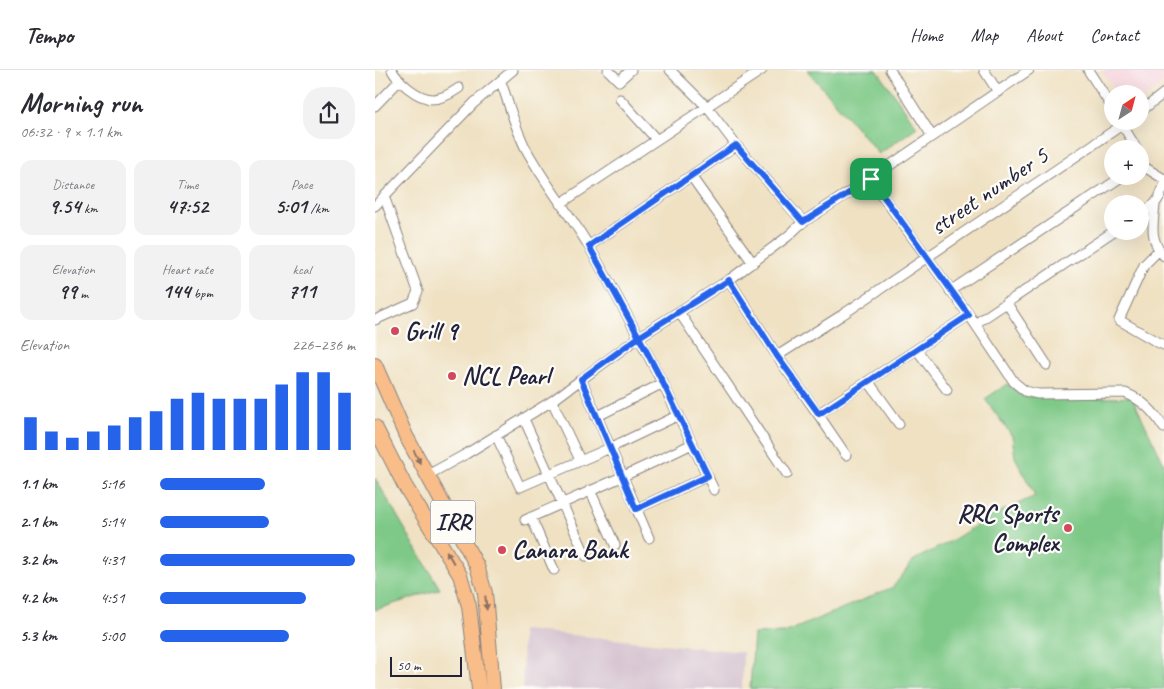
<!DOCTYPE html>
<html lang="en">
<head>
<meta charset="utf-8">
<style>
	body { margin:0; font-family:Caveat,sans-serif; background:#f2f2f3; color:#2b2b33; height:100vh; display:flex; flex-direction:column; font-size:19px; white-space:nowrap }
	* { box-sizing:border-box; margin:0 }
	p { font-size:16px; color:#7c7c81 }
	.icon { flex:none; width:28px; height:28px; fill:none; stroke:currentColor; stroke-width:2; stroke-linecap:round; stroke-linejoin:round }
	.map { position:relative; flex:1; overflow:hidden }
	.side { display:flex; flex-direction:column; background:#fff; width:375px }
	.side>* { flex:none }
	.needle { width:32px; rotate:36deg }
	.controls { position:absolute; left:729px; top:15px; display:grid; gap:10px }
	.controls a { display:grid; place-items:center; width:45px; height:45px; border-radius:50%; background:#fff; box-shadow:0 5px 20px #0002; font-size:25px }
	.scale { position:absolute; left:15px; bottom:12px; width:72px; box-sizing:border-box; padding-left:5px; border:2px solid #22223b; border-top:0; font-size:14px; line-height:18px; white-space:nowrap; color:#22223b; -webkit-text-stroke:4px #fdfcf7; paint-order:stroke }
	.pin { position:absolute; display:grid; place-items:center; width:42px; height:42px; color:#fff; margin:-21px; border-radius:10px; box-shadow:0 2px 8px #0006 }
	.round { display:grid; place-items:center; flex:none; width:52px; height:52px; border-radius:20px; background:#f2f2f3 }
	.overview { display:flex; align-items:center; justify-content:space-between; height:85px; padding:0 20px }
	h1 { font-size:28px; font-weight:700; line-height:38px }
	.figures { display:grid; grid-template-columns:repeat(3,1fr); gap:8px; height:85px; padding:5px 20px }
	.figures div { display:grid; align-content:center; border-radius:12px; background:#f2f2f3; text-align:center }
	.figures b { font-size:21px; font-weight:700 }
	.figures small { font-size:14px; font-weight:400 }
	.figures p { font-size:14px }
	.chart { height:140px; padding:10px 20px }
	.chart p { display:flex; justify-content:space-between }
	.chart svg { width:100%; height:90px; margin-top:5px; stroke:#2563eb; stroke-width:6 }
	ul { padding:0 20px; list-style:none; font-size:16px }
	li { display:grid; grid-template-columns:80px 60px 1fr; align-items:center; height:38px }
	li i { height:12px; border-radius:6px; background:#2563eb }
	header { display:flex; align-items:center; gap:30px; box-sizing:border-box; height:70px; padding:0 25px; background:#fff; border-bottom:1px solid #e1e1e2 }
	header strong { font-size:24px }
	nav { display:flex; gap:28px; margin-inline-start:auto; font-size:18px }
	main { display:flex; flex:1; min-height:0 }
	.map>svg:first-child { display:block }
</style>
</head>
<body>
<header>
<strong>Tempo</strong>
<nav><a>Home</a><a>Map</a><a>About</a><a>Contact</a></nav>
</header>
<main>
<section class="side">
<div class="overview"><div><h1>Morning run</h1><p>06:32 · 9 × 1.1 km</p></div><a class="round"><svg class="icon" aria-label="share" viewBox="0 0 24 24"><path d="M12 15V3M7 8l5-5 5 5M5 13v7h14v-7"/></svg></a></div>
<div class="figures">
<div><p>Distance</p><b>9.54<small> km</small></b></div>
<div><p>Time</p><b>47:52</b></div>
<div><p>Pace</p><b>5:01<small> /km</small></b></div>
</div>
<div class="figures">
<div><p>Elevation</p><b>99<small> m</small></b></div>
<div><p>Heart rate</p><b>144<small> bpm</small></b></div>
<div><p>kcal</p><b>711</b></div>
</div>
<div class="chart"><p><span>Elevation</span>226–236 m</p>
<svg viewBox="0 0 160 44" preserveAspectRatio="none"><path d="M5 44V28M15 44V35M25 44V38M35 44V35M45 44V32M55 44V28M65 44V25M75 44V19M85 44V16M95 44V19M105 44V19M115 44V19M125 44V12M135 44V6M145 44V6M155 44V16"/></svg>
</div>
<ul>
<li><b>1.1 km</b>5:16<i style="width:54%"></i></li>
<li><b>2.1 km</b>5:14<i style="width:56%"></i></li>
<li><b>3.2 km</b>4:31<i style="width:100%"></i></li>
<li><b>4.2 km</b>4:51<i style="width:75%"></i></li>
<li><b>5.3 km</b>5:00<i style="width:66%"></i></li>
</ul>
</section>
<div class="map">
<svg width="789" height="619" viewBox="0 0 789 619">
	<rect width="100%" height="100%" fill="#fdfcf7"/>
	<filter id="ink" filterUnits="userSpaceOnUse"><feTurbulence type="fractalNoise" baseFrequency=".02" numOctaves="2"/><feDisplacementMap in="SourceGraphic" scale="10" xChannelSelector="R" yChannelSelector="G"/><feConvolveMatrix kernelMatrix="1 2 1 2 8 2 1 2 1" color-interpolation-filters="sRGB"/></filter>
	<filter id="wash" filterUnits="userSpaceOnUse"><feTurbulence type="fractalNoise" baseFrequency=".0096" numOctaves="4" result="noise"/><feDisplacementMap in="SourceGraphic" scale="20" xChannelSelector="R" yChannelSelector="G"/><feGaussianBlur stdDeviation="1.12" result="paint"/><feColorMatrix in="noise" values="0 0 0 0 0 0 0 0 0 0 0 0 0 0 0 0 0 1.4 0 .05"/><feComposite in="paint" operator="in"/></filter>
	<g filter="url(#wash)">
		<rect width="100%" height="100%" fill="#efe1c2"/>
		<path fill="#f5cfdb" d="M 726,0 L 789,0 L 789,12 L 765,32 L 765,24 L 743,24 Z"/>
		<path fill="#d1bdcc" d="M 147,560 L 368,582 L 367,619 L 148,619 Z"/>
		<path fill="#7ec987" stroke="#507661" d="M 432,0 L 502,0 L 542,57 L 504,84 Z
			M 632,314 L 650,327 L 669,326 L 698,329 L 757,327 L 789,394 L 789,619 L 375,619 L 379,564 L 409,563 L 518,517 L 539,490 L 578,470 L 616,446 L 660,426 L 640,387 L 637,366 L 610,329 Z
			M 0,408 L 65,519 L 0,540 Z"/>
	</g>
	<g filter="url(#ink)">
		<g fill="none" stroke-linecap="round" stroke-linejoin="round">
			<defs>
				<path id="street" d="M 17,0 C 20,7 27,13 33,18 C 52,33 64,32 84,18
					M 233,0 L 244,11 L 256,0
					M 295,0 L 332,37 L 361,75 L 428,152
					M 515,0 L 557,66
					M 609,0 L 623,22
					M 713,0 L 738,39
					M 126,12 C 134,34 140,58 151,79 C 170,114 195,144 215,178 C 260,257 301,338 339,420
					M 245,29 L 281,69
					M 0,36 L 25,10
					M 765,42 L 789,23
					M 745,51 L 762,79
					M 765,85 L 765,95
					M 766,95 L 789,109
					M 316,106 L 378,193
					M 495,109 L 594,245 L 639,312 L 650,321 L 663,324 L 750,323 C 768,330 779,342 789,358
					M 185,134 L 387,0
					M 780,135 C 778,154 774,170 789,186
					M 0,136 L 99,33 L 138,0
					M 765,144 C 780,135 784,132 789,115
					M 214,176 L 361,75
					M 784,180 L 769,195 L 744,250 L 782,272 L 789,275
					M 354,210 L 402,286 L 443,344 L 471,385
					M 575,221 L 748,106
					M 631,232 L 672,295
					M 304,242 L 412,404
					M 0,250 L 38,233 L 43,221 L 9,126
					M 600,254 L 739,161
					M 542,280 L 572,320
					M 402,286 L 467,245 L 753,51
					M 206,309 L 274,468
					M 493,311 L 524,354
					M 177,331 L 205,390
					M 443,344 L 594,245
					M 221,347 L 288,313
					M 149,349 L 211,486
					M 121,365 L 145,417 L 235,378 L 304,345
					M 51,406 L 91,384 L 177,331 L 264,267 L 354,210 L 412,167 L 428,152 L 495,109 L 654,0
					M 215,420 L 240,475
					M 261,439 L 333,406
					M 156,447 L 179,500
					M 150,450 C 206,425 262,401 317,374"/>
				<path id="primary" d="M 0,295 L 31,366 L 102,496 L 110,523 L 118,619
					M 0,357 L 30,416 L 85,505 L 94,536 L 104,619"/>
			</defs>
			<use href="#street" stroke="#88827e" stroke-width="11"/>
			<use href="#primary" stroke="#88827e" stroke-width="16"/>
			<use href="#street" stroke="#fff" stroke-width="9"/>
			<use href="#primary" stroke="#f8bd89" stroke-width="14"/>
		</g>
		<defs><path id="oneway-solid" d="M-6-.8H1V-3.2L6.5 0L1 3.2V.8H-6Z" transform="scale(1.25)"/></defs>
		<g fill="#8d7062">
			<use href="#oneway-solid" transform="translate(42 387) rotate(63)"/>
			<use href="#oneway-solid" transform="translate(75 487) rotate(-120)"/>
			<use href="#oneway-solid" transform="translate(111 533) rotate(84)"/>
		</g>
	</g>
	<g fill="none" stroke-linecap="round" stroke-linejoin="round" filter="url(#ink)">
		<defs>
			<path id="route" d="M 496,109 L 428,152 L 361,75 L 214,176 L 264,267 L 206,309 L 261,439 L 333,406 L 288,313 L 264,267 L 354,210 L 402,286 L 444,344 L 594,245 L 496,109"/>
		</defs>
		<use href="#route" stroke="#fff" stroke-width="10"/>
		<use href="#route" stroke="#2563eb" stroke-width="6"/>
	</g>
	<g fill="#d1495b" stroke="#fdfcf7" stroke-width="2">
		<circle cx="20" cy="261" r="5"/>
		<circle cx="77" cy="306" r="5"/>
		<circle cx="693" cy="458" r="5"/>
		<circle cx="127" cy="480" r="5"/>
	</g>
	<g text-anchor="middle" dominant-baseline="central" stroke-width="4.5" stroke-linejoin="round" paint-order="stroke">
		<rect fill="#fdfcf7" stroke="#646373" stroke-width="1" x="55.5" y="430.5" width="45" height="43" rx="4"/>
		<g font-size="24" font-weight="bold" fill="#22223b">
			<text x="78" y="452">IRR</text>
		</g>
		<g font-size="25" fill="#22223b" stroke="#fdfcf7">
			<text transform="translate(614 121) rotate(-34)">street number 5</text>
		</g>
		<g font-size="25" font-weight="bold" fill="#22223b" stroke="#fdfcf7" text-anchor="start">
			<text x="30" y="261">Grill 9</text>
			<text x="87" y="306">NCL Pearl</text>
			<text x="683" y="444" text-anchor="end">RRC Sports<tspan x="683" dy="29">Complex</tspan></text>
			<text x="137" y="480">Canara Bank</text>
		</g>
	</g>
</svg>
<div class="controls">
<a><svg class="needle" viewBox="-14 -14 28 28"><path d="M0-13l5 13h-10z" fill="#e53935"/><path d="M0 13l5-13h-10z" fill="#7c7c81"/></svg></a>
<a>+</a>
<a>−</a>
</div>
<div class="scale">50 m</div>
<div class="pin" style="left:496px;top:109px;background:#1e9e55"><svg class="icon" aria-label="arrive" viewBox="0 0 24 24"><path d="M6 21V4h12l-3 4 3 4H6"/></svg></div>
</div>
</main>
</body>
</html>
